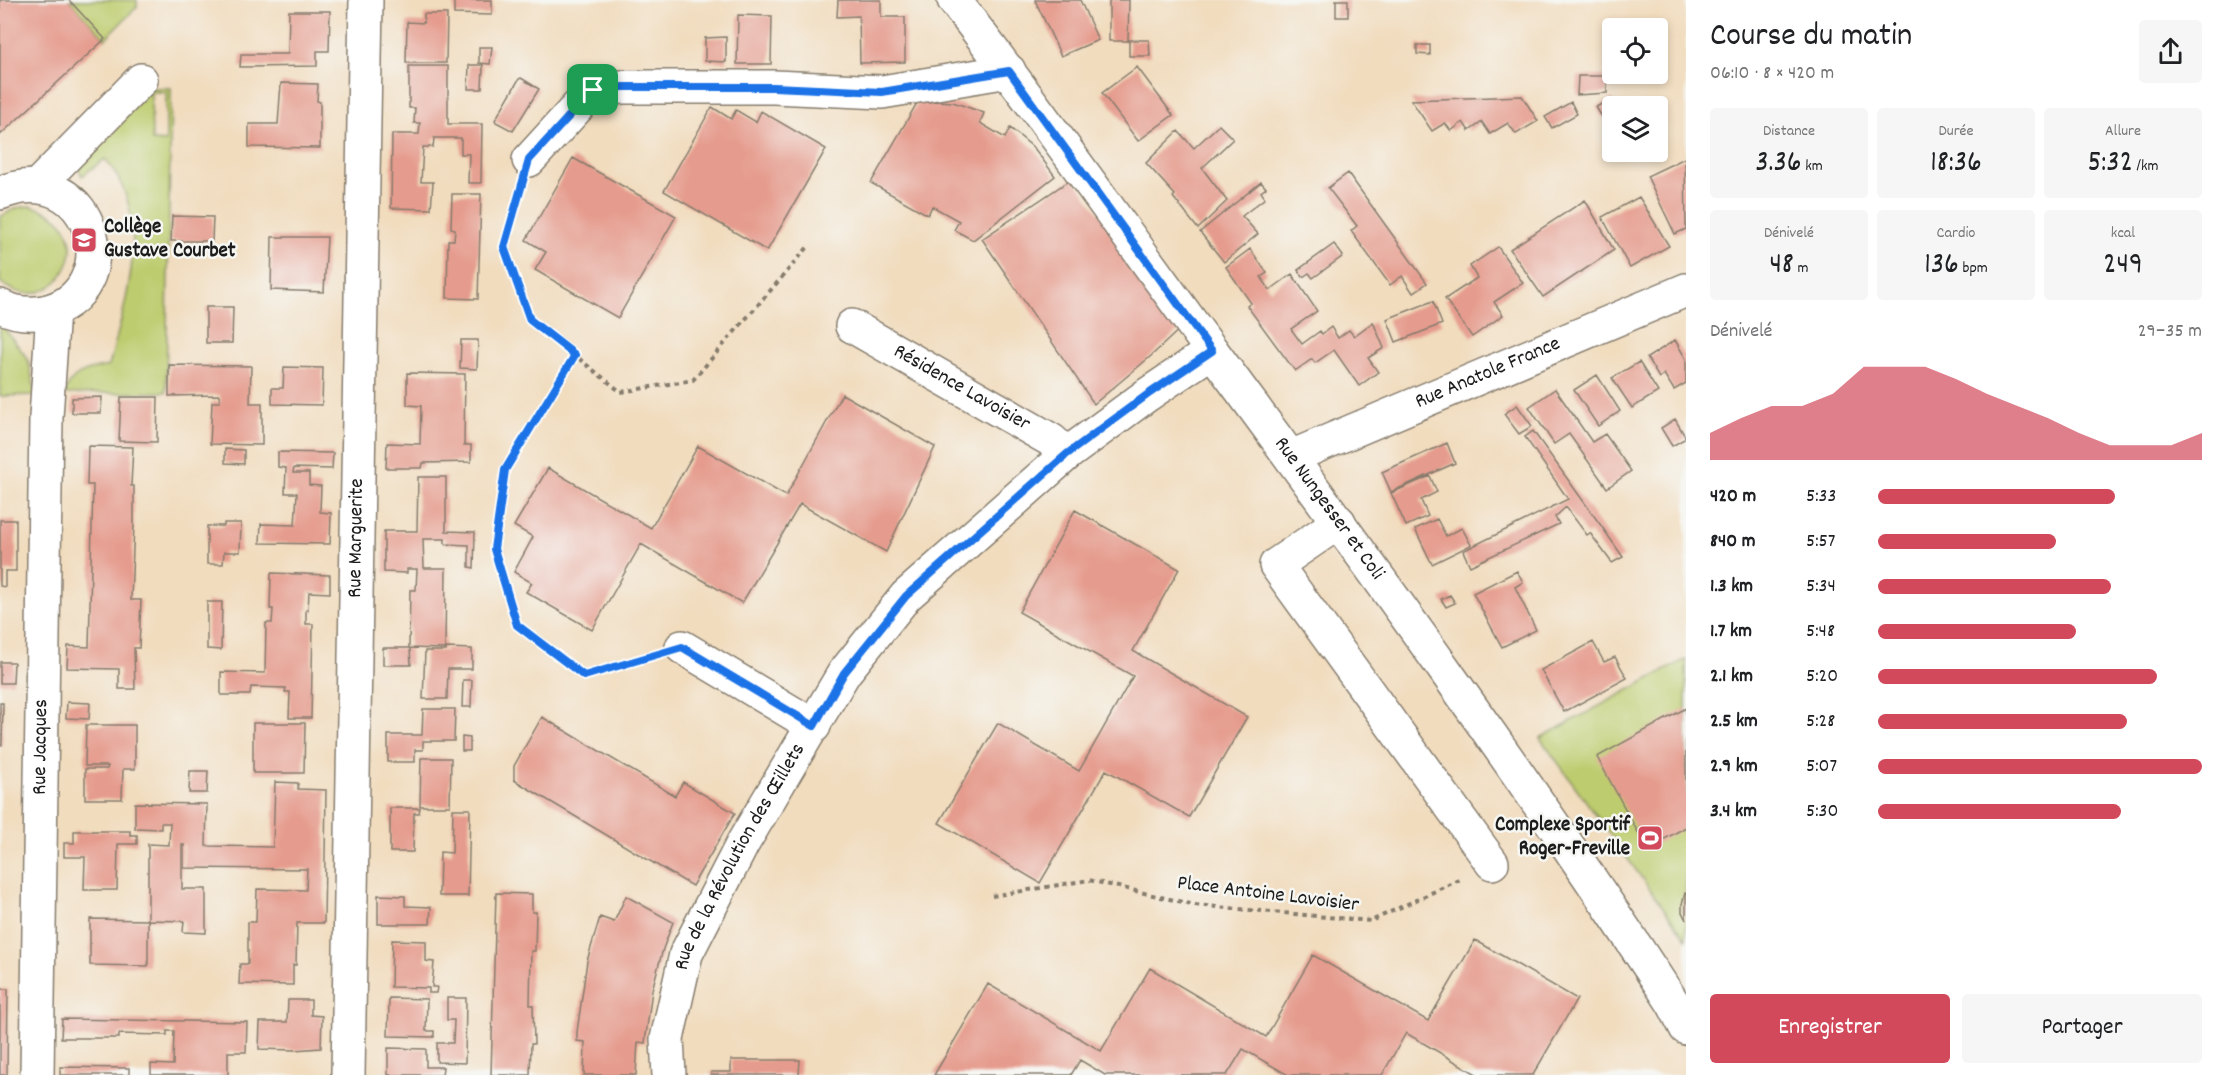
<!DOCTYPE html>
<html lang="fr">
<head>
<meta charset="utf-8">
<style>
	body { margin:0; font-family:Dekko,sans-serif; background:#f6f6f6; color:#202124; height:100vh; display:flex; flex-direction:column; font-size:22px; white-space:nowrap }
	* { box-sizing:border-box; margin:0 }
	p { font-size:20px; color:#757577 }
	.icon { flex:none; width:33px; height:33px; fill:none; stroke:currentColor; stroke-width:2; stroke-linecap:round; stroke-linejoin:round }
	.map { position:relative; flex:1; overflow:hidden }
	.sheet { display:flex; flex-direction:column; background:#fff; width:540px }
	.sheet>* { flex:none }
	.tools { position:absolute; left:1602px; top:18px; display:grid; gap:12px }
	.tools a { display:grid; place-items:center; width:66px; height:66px; border-radius:6px; background:#fff; box-shadow:0 3px 9px #0003; font-size:30px }
	.pin { position:absolute; display:grid; place-items:center; width:51px; height:51px; color:#fff; margin:-26px; border-radius:12px; box-shadow:0 3px 9px #0006 }
	.round { display:grid; place-items:center; flex:none; width:63px; height:63px; border-radius:6px; background:#f6f6f6 }
	.head { display:flex; align-items:center; justify-content:space-between; height:102px; padding:0 24px }
	h1 { font-size:33px; font-weight:600; line-height:45px }
	.stats { display:grid; grid-template-columns:repeat(3,1fr); gap:9px; height:102px; padding:6px 24px }
	.stats div { display:grid; align-content:center; border-radius:6px; background:#f6f6f6; text-align:center }
	.stats b { font-size:30px; font-weight:600 }
	.stats small { font-size:16px; font-weight:400 }
	.stats p { font-size:16px }
	.chart { height:168px; padding:12px 24px }
	.chart p { display:flex; justify-content:space-between }
	.chart svg { width:100%; height:108px; margin-top:6px; fill:#d1495b; opacity:.7 }
	.cta { display:flex; gap:12px; margin-top:auto; padding:12px 24px }
	.cta a { flex:1; height:69px; border-radius:6px; background:#d1495b; color:#fff; font-size:24px; font-weight:600; line-height:69px; text-align:center }
	.cta a+a { background:#f6f6f6; color:#202124 }
	ul { padding:0 24px; list-style:none; font-size:20px }
	li { display:grid; grid-template-columns:96px 72px 1fr; align-items:center; height:45px }
	li i { height:15px; border-radius:8px; background:#d1495b }
	main { display:flex; flex:1; min-height:0 }
	.map>svg:first-child { display:block }
</style>
</head>
<body>
<main>
<div class="map">
<svg width="1686" height="1075" viewBox="0 0 1686 1075">
	<rect width="100%" height="100%" fill="#f6f6f2"/>
	<filter id="ink" filterUnits="userSpaceOnUse"><feTurbulence type="fractalNoise" baseFrequency=".0167" numOctaves="2"/><feDisplacementMap in="SourceGraphic" scale="12" xChannelSelector="R" yChannelSelector="G"/><feConvolveMatrix kernelMatrix="1 2 1 2 8 2 1 2 1" color-interpolation-filters="sRGB"/></filter>
	<filter id="wash" filterUnits="userSpaceOnUse"><feTurbulence type="fractalNoise" baseFrequency=".008" numOctaves="4" result="noise"/><feDisplacementMap in="SourceGraphic" scale="24" xChannelSelector="R" yChannelSelector="G"/><feGaussianBlur stdDeviation="1.35" result="paint"/><feColorMatrix in="noise" values="0 0 0 0 0 0 0 0 0 0 0 0 0 0 0 0 0 1.4 0 .05"/><feComposite in="paint" operator="in"/></filter>
	<g filter="url(#wash)">
		<rect width="100%" height="100%" fill="#f1dcbe"/>
		<path fill="#bdcc6e" stroke="#6c7445" stroke-width="1.5" fill-rule="evenodd" d="M 69,0 L 137,0 L 137,7 L 105,39 Z
			M 151,88 L 171,88 L 166,392 L 65,394 C 70,372 89,370 109,366 C 126,300 155,217 105,159 L 82,176 L 78,167 ZM 151,92 L 166,92 L 166,142 L 152,141 Z
			M 30,206 C 112,225 54,327 0,282 L 0,217 L 16,208 Z
			M 0,323 L 28,359 L 36,395 L 0,396 Z
			M 1686,659 L 1686,939 L 1540,738 Z"/>
		<g id="blocks">
			<path fill="#e59b8d" d="M 0,0 L 69,0 L 105,39 L 0,135 Z
				M 454,0 L 492,0 L 492,15 L 454,14 Z
				M 838,0 L 881,0 L 881,17 L 905,17 L 905,62 L 860,63 L 859,16 L 837,17 Z
				M 1035,0 L 1080,0 L 1098,40 L 1061,56 Z
				M 1109,0 L 1129,0 L 1128,41 L 1109,41 Z
				M 1336,0 L 1348,0 L 1348,17 L 1336,17 Z
				M 289,11 L 330,11 L 329,51 L 317,51 L 317,66 L 240,67 L 241,54 L 288,54 Z
				M 424,14 L 447,14 L 446,63 L 406,63 L 407,22 L 424,23 Z
				M 738,15 L 772,16 L 771,64 L 737,64 Z
				M 726,37 L 726,62 L 705,61 L 705,38 Z
				M 1129,40 L 1149,40 L 1150,56 L 1129,56 Z
				M 1417,45 L 1430,45 L 1430,55 L 1417,54 Z
				M 479,47 L 492,47 L 490,64 L 479,63 Z
				M 469,65 L 483,65 L 482,89 L 468,89 Z
				M 409,66 L 448,66 L 448,124 L 482,124 L 481,183 L 468,183 L 469,154 L 461,154 L 461,138 L 434,138 L 433,147 L 423,147 L 421,182 L 433,182 L 431,209 L 391,208 L 392,134 L 419,134 L 420,123 L 414,123 L 415,108 L 409,108 Z
				M 1137,67 L 1173,115 L 1138,141 L 1102,93 Z
				M 1578,76 L 1607,76 L 1607,93 L 1577,95 Z
				M 521,78 L 539,89 L 513,131 L 496,122 L 495,120 L 519,79 Z
				M 281,83 L 318,84 L 317,101 L 320,102 L 320,148 L 249,147 L 249,124 L 278,124 Z
				M 1522,96 L 1538,121 L 1516,134 L 1508,123 L 1490,134 L 1482,122 L 1469,131 L 1463,122 L 1451,131 L 1445,123 L 1432,131 L 1411,100 Z
				M 1611,99 L 1615,106 L 1612,106 L 1612,111 L 1602,117 L 1596,107 Z
				M 937,101 L 953,102 L 984,113 L 980,123 L 1005,138 L 1010,128 L 1034,148 L 1055,176 L 973,240 L 954,230 L 959,221 L 932,206 L 928,215 L 871,183 L 917,103 Z
				M 1571,102 L 1577,114 L 1552,128 L 1545,117 Z
				M 712,107 L 731,119 L 736,110 L 756,122 L 761,111 L 826,149 L 767,251 L 664,191 Z
				M 1219,125 L 1233,139 L 1202,168 L 1227,201 L 1198,229 L 1173,197 L 1175,195 L 1146,163 L 1178,131 L 1194,148 Z
				M 573,158 L 676,216 L 618,318 L 535,270 L 546,252 L 526,240 Z
				M 1685,158 L 1686,229 L 1675,234 L 1647,176 Z
				M 1348,173 L 1427,283 L 1413,293 L 1402,276 L 1390,285 L 1351,231 L 1357,226 L 1328,188 Z
				M 1073,178 L 1184,325 L 1151,356 L 1094,404 L 982,239 Z
				M 1261,182 L 1266,188 L 1261,192 L 1265,198 L 1242,216 L 1258,234 L 1224,262 L 1200,232 Z
				M 452,194 L 481,194 L 478,299 L 447,298 L 448,240 L 454,240 L 455,229 L 451,228 Z
				M 1639,197 L 1669,246 L 1630,268 L 1602,217 Z
				M 1585,200 L 1614,250 L 1543,297 L 1510,249 Z
				M 172,216 L 213,217 L 212,241 L 171,241 Z
				M 272,237 L 327,237 L 324,292 L 271,290 Z
				M 1334,244 L 1343,256 L 1313,278 L 1309,273 L 1303,277 L 1298,270 Z
				M 1498,247 L 1523,283 L 1494,302 L 1503,315 L 1472,337 L 1445,299 L 1477,278 L 1470,266 Z
				M 1250,249 L 1267,273 L 1261,277 L 1270,290 L 1292,274 L 1317,311 L 1291,329 L 1302,344 L 1320,331 L 1322,334 L 1331,327 L 1338,338 L 1349,330 L 1354,336 L 1373,322 L 1384,348 L 1368,358 L 1378,372 L 1359,386 L 1334,350 L 1315,363 L 1312,359 L 1295,371 L 1247,306 L 1251,303 L 1226,267 Z
				M 1433,301 L 1442,324 L 1396,342 L 1387,319 Z
				M 206,307 L 233,307 L 232,343 L 206,343 Z
				M 461,340 L 478,340 L 477,369 L 460,368 Z
				M 1675,340 L 1686,359 L 1686,383 L 1674,390 L 1664,374 L 1659,378 L 1647,358 Z
				M 1639,362 L 1658,392 L 1632,408 L 1612,378 Z
				M 169,365 L 251,366 L 250,403 L 262,403 L 262,445 L 210,444 L 212,402 L 220,402 L 220,395 L 169,396 Z
				M 284,367 L 323,368 L 322,405 L 272,404 L 272,388 L 283,388 Z
				M 407,373 L 465,374 L 464,445 L 471,445 L 471,462 L 423,463 L 422,468 L 386,468 L 387,443 L 420,444 L 421,406 L 407,405 Z
				M 1597,375 L 1620,411 L 1598,426 L 1574,390 Z
				M 1555,389 L 1592,442 L 1605,434 L 1631,471 L 1607,488 L 1569,434 L 1554,444 L 1529,407 Z
				M 842,394 L 935,447 L 886,552 L 800,504 L 742,603 L 641,544 L 592,630 L 526,592 L 532,583 L 514,572 L 533,537 L 514,526 L 548,468 L 651,528 L 698,446 L 786,496 Z
				M 102,397 L 101,413 L 72,413 L 72,398 Z
				M 121,397 L 158,397 L 157,442 L 119,441 Z
				M 1517,405 L 1532,426 L 1519,434 L 1504,414 Z
				M 1675,419 L 1686,438 L 1672,446 L 1661,428 Z
				M 1533,431 L 1602,527 L 1623,557 L 1612,563 L 1590,533 L 1587,535 L 1566,507 L 1555,517 L 1559,524 L 1470,566 L 1463,551 L 1568,499 L 1525,437 Z
				M 1447,443 L 1455,463 L 1391,492 L 1382,472 Z
				M 88,446 L 133,447 L 131,486 L 134,486 L 134,524 L 131,600 L 141,600 L 139,648 L 134,648 L 135,689 L 119,689 L 119,669 L 67,668 L 68,646 L 89,647 L 93,485 L 87,485 Z
				M 225,449 L 244,450 L 244,464 L 225,463 Z
				M 278,452 L 333,453 L 332,469 L 294,468 L 293,473 L 309,473 L 309,485 L 321,486 L 320,512 L 331,513 L 330,544 L 260,543 L 261,524 L 295,525 L 297,493 L 285,493 L 286,468 L 278,467 Z
				M 1430,476 L 1437,492 L 1421,500 L 1428,516 L 1406,526 L 1391,493 Z
				M 418,477 L 446,477 L 446,531 L 475,532 L 474,568 L 469,567 L 469,545 L 445,544 L 445,539 L 423,539 L 424,568 L 446,568 L 445,649 L 410,648 L 411,665 L 383,665 L 383,648 L 409,648 L 410,590 L 416,590 L 417,569 L 407,569 L 407,573 L 384,572 L 384,531 L 417,531 Z
				M 1075,510 L 1179,569 L 1133,651 L 1247,717 L 1189,817 L 1106,770 L 1040,883 L 939,823 L 998,723 L 1079,771 L 1133,676 L 1019,612 Z
				M 1437,519 L 1446,536 L 1462,528 L 1471,545 L 1432,564 L 1415,529 Z
				M 0,520 L 16,520 L 16,571 L 5,571 L 5,587 L 0,586 Z
				M 224,523 L 241,523 L 240,552 L 224,552 L 223,564 L 207,564 L 207,526 L 224,526 Z
				M 1517,571 L 1523,582 L 1515,587 L 1536,630 L 1502,647 L 1473,593 Z
				M 271,573 L 330,575 L 330,593 L 309,592 L 308,610 L 306,610 L 306,624 L 313,624 L 311,718 L 289,718 L 290,692 L 285,692 L 286,688 L 251,687 L 250,695 L 221,695 L 221,672 L 265,673 L 266,623 L 272,623 L 273,609 L 270,609 Z
				M 1450,595 L 1455,603 L 1446,607 L 1441,599 Z
				M 207,602 L 222,602 L 221,650 L 207,649 Z
				M 1593,642 L 1604,662 L 1615,657 L 1627,678 L 1564,712 L 1541,670 Z
				M 446,648 L 472,649 L 472,669 L 448,669 L 447,699 L 423,699 L 425,651 L 446,651 Z
				M 0,662 L 14,662 L 13,683 L 0,683 Z
				M 463,680 L 472,680 L 471,707 L 462,707 Z
				M 67,702 L 90,703 L 89,719 L 66,718 Z
				M 0,703 L 3,703 L 2,745 L 0,745 Z
				M 1686,708 L 1686,827 L 1647,849 L 1597,757 Z
				M 423,709 L 455,709 L 454,741 L 423,741 L 423,750 L 415,750 L 415,762 L 388,762 L 388,735 L 422,735 Z
				M 542,717 L 675,796 L 683,782 L 735,813 L 692,886 L 514,780 L 514,766 Z
				M 253,723 L 305,723 L 304,773 L 253,773 Z
				M 86,725 L 135,725 L 135,769 L 123,769 L 122,799 L 85,799 L 85,769 L 107,769 L 108,766 L 85,766 Z
				M 462,737 L 470,738 L 470,751 L 462,751 Z
				M 421,758 L 451,758 L 450,806 L 420,806 Z
				M 190,771 L 208,771 L 207,793 L 189,793 Z
				M 275,782 L 298,783 L 298,789 L 326,790 L 324,923 L 297,923 L 296,965 L 293,965 L 293,985 L 239,984 L 240,964 L 248,964 L 248,922 L 256,922 L 257,889 L 306,890 L 307,869 L 184,868 L 184,845 L 182,845 L 182,889 L 206,889 L 206,933 L 183,932 L 184,921 L 148,920 L 148,844 L 169,845 L 170,823 L 161,823 L 161,829 L 135,828 L 135,803 L 207,804 L 206,846 L 273,847 Z
				M 390,808 L 420,808 L 419,813 L 414,813 L 413,852 L 390,852 Z
				M 453,809 L 470,809 L 468,896 L 439,896 L 440,852 L 452,853 Z
				M 74,831 L 130,831 L 130,835 L 137,835 L 137,844 L 118,844 L 117,890 L 84,890 L 85,857 L 64,857 L 64,843 L 74,843 Z
				M 496,893 L 532,894 L 532,912 L 536,912 L 535,951 L 531,951 L 530,1005 L 533,1005 L 534,1044 L 531,1044 L 530,1075 L 491,1075 Z
				M 1685,893 L 1686,893 L 1686,920 L 1682,912 L 1682,904 Z
				M 378,895 L 405,896 L 405,906 L 431,907 L 430,924 L 378,924 Z
				M 626,896 L 673,922 L 663,949 L 652,990 L 645,1043 L 638,1042 L 636,1075 L 584,1075 L 585,1042 L 577,1041 L 577,1032 L 587,961 L 600,917 L 614,922 Z
				M 90,919 L 148,920 L 148,966 L 90,965 Z
				M 392,940 L 426,941 L 426,961 L 434,962 L 432,987 L 437,987 L 436,993 L 429,993 L 429,988 L 391,987 Z
				M 1475,940 L 1577,999 L 1533,1075 L 1478,1075 L 1406,1033 L 1382,1075 L 1288,1075 L 1243,1049 L 1227,1075 L 1105,1075 L 1080,1060 L 1071,1075 L 934,1075 L 988,984 L 1101,1051 L 1150,968 L 1266,1037 L 1313,955 L 1428,1021 Z
				M 0,989 L 8,989 L 7,1075 L 0,1075 Z
				M 389,998 L 427,999 L 426,1031 L 434,1031 L 434,1037 L 388,1036 Z
				M 447,998 L 466,998 L 465,1063 L 437,1062 L 437,1043 L 453,1043 L 454,1020 L 447,1020 Z
				M 288,1000 L 311,1000 L 311,1015 L 322,1016 L 321,1048 L 294,1050 L 259,1049 L 260,1022 L 287,1022 Z
				M 62,1019 L 247,1022 L 246,1052 L 228,1052 L 228,1075 L 151,1075 L 151,1064 L 173,1065 L 174,1031 L 167,1031 L 167,1035 L 119,1034 L 119,1038 L 61,1038 Z
				M 388,1048 L 426,1049 L 426,1067 L 443,1067 L 442,1075 L 388,1075 Z
				M 731,1060 L 800,1060 L 799,1075 L 711,1075 L 711,1072 L 731,1072 Z
				M 60,1067 L 129,1068 L 129,1075 L 60,1075 Z"/>
		</g>
	</g>
	<g filter="url(#ink)">
		<use href="#blocks" fill-opacity="0" stroke="#867c6d" stroke-width="1.5"/>
		<g fill="none" stroke-linecap="round" stroke-linejoin="round">
			<defs>
				<g id="minor">
					<path id="s1" d="M 954,0 C 1044,116 1128,237 1215,355 C 1372,567 1528,781 1673,1003 L 1686,1028"/>
					<path d="M 529,160 L 593,90 L 623,87 L 774,87 L 882,92 L 1009,71"/>
					<path d="M 37,186 L 141,80"/>
					<path d="M 0,193 C 96,155 129,294 44,312 C 28,315 14,313 0,306"/>
					<path id="s2" d="M 852,326 L 1051,440 L 1067,454"/>
					<path id="s3" d="M 1291,457 L 1686,290"/>
					<path d="M 1339,522 L 1276,565 L 1492,863"/>
					<path d="M 682,647 L 814,726"/>
					<path id="s4" d="M 37,1075 L 46,417 L 53,310"/>
					<path id="s5" d="M 348,1075 L 366,0"/>
					<path id="s6" d="M 669,1075 L 667,1039 L 686,954 L 743,843 L 844,673 L 906,596 L 1067,454 L 1147,395 L 1212,351"/>
				</g>
			</defs>
			<use href="#minor" stroke="#867c6d" stroke-width="36"/>
			<path stroke="#867c6d" stroke-width="4" stroke-dasharray="4.5 4.5" stroke-linecap="butt" d="M 520,191 L 504,247 L 530,320 L 621,392 L 693,380 L 808,247
				M 575,355 L 505,470 L 494,548 L 517,625 L 584,676 L 649,657
				M 992,896 L 1089,880 L 1195,905 L 1371,921 L 1461,879"/>
			<use href="#minor" stroke="#fff" stroke-width="33"/>
		</g>
	</g>
	<g fill="none" stroke-linecap="round" stroke-linejoin="round" filter="url(#ink)">
		<defs>
			<path id="route" d="M 1009,71 L 1212,351 L 1147,395 L 1067,454 L 906,596 L 844,673 L 814,726 L 682,647 L 584,676 L 517,625 L 494,549 L 505,470 L 575,355 L 530,320 L 504,247 L 529,160 L 593,90 L 623,87 L 774,87 L 882,92 Z"/>
		</defs>
		<use href="#route" stroke="#fff" stroke-width="12"/>
		<use href="#route" stroke="#1a73e8" stroke-width="8"/>
	</g>
	<defs>
		<symbol id="school-square" viewBox="-11 -11 22 22"><rect x="-9" y="-9" width="18" height="18" rx="4" fill="#d1495b" stroke="#f6f6f2"/><path d="M0-5L7-2L0 1L-7-2ZM-4 1L0 2.5L4 1V4Q0 6-4 4Z" fill="#fff"/></symbol>
		<symbol id="stadium-square" viewBox="-11 -11 22 22"><rect x="-9" y="-9" width="18" height="18" rx="4" fill="#d1495b" stroke="#f6f6f2"/><path d="M0-5a6.5 5 0 1 0 0 10a6.5 5 0 1 0 0-10ZM-3.5-1.8h7v3.6h-7Z" fill="#fff"/></symbol>
	</defs>
	<g fill-rule="evenodd">
		<use href="#school-square" x="69" y="225" width="30" height="30"/>
		<use href="#stadium-square" x="1635" y="823" width="30" height="30"/>
	</g>
	<g text-anchor="middle" dominant-baseline="central" stroke-width="5" stroke-linejoin="round" paint-order="stroke">
		<g font-size="21" font-weight="bold" fill="#1c1c1c" stroke="#f6f6f2" text-anchor="start">
			<text x="104" y="228">Collège<tspan x="104" dy="24">Gustave Courbet</tspan></text>
			<text x="1630" y="826" text-anchor="end">Complexe Sportif<tspan x="1630" dy="24">Roger-Freville</tspan></text>
		</g>
		<g font-size="21" fill="#1c1c1c" stroke="#f6f6f2">
			<text stroke="none"><textPath href="#s3" startOffset="214">Rue Anatole France</textPath></text>
			<text stroke="none"><textPath href="#s2" startOffset="126">Résidence Lavoisier</textPath></text>
			<text stroke="none"><textPath href="#s1" startOffset="632">Rue Nungesser et Coli</textPath></text>
			<text stroke="none"><textPath href="#s5" startOffset="537">Rue Marguerite</textPath></text>
			<text stroke="none"><textPath href="#s4" startOffset="328">Rue Jacques</textPath></text>
			<text stroke="none"><textPath href="#s6" startOffset="234">Rue de la Révolution des Œillets</textPath></text>
			<text transform="translate(1268 895) rotate(7)">Place Antoine Lavoisier</text>
		</g>
	</g>
</svg>
<div class="tools">
<a><svg class="icon" aria-label="locate" viewBox="0 0 24 24"><circle cx="12" cy="12" r="6"/><path d="M12 2v4M12 18v4M2 12h4M18 12h4"/></svg></a>
<a><svg class="icon" aria-label="layers" viewBox="0 0 24 24"><path d="M12 4l9 5-9 5-9-5zM3 14l9 5 9-5"/></svg></a>
</div>
<div class="pin" style="left:593px;top:90px;background:#1e9e55"><svg class="icon" aria-label="arrive" viewBox="0 0 24 24"><path d="M6 21V4h12l-3 4 3 4H6"/></svg></div>
</div>
<section class="sheet">
<div class="head"><div><h1>Course du matin</h1><p>06:10 · 8 × 420 m</p></div><a class="round"><svg class="icon" aria-label="share" viewBox="0 0 24 24"><path d="M12 15V3M7 8l5-5 5 5M5 13v7h14v-7"/></svg></a></div>
<div class="stats">
<div><p>Distance</p><b>3.36<small> km</small></b></div>
<div><p>Durée</p><b>18:36</b></div>
<div><p>Allure</p><b>5:32<small> /km</small></b></div>
</div>
<div class="stats">
<div><p>Dénivelé</p><b>48<small> m</small></b></div>
<div><p>Cardio</p><b>136<small> bpm</small></b></div>
<div><p>kcal</p><b>249</b></div>
</div>
<div class="chart"><p><span>Dénivelé</span>29–35 m</p>
<svg viewBox="0 0 160 44" preserveAspectRatio="none"><path d="M0 44V33L10 27L20 22L30 22L40 17L50 6L60 6L70 6L80 11L90 17L100 22L110 27L120 33L130 38L140 38L150 38L160 33V44z"/></svg>
</div>
<ul>
<li><b>420 m</b>5:33<i style="width:73%"></i></li>
<li><b>840 m</b>5:57<i style="width:55%"></i></li>
<li><b>1.3 km</b>5:34<i style="width:72%"></i></li>
<li><b>1.7 km</b>5:48<i style="width:61%"></i></li>
<li><b>2.1 km</b>5:20<i style="width:86%"></i></li>
<li><b>2.5 km</b>5:28<i style="width:77%"></i></li>
<li><b>2.9 km</b>5:07<i style="width:100%"></i></li>
<li><b>3.4 km</b>5:30<i style="width:75%"></i></li>
</ul>
<div class="cta"><a>Enregistrer</a><a>Partager</a></div>
</section>
</main>
</body>
</html>
